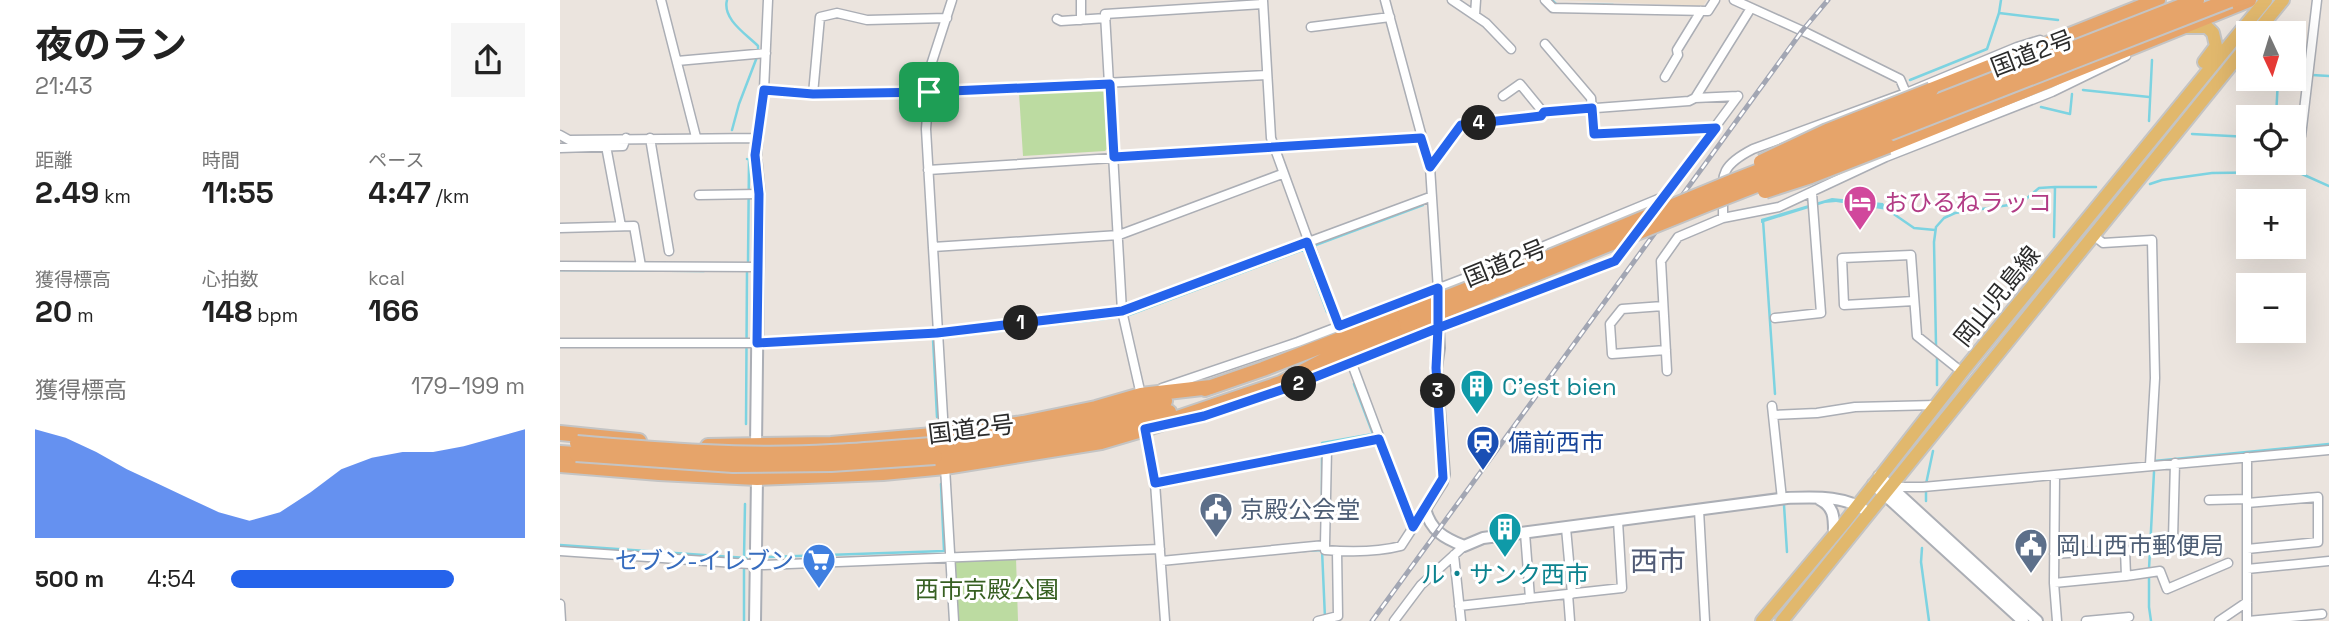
<!DOCTYPE html>
<html lang="ja">
<head>
<meta charset="utf-8">
<style>
	body { margin:0; font-family:"Space Grotesk","Noto Sans JP",sans-serif; background:#f6f6f6; color:#222; height:100vh; display:flex; flex-direction:column; font-size:26px; white-space:nowrap }
	* { box-sizing:border-box; margin:0 }
	p { font-size:23px; color:#767676 }
	.icon { flex:none; width:38px; height:38px; fill:none; stroke:currentColor; stroke-width:2; stroke-linecap:round; stroke-linejoin:round }
	.map { position:relative; flex:1; overflow:hidden }
	.panel { display:flex; flex-direction:column; background:#fff; width:560px }
	.panel>* { flex:none }
	.needle { width:46px; rotate:176deg }
	.fabs { position:absolute; left:1676px; top:21px; display:grid; gap:14px }
	.fabs a { display:grid; place-items:center; width:70px; height:70px; border-radius:0px; background:#fff; box-shadow:0 7px 28px #0002; font-size:35px }
	.pin { position:absolute; display:grid; place-items:center; width:60px; height:60px; color:#fff; margin:-30px; border-radius:14px; box-shadow:0 4px 10px #0006 }
	.km { position:absolute; width:35px; height:35px; margin:-18px; border-radius:50%; background:#222; color:#fff; font-size:19px; line-height:35px; text-align:center }
	.round { display:grid; place-items:center; flex:none; width:74px; height:74px; border-radius:0px; background:#f6f6f6 }
	.overview { display:flex; align-items:center; justify-content:space-between; height:119px; padding:0 35px }
	h1 { font-size:38px; font-weight:700; line-height:52px }
	.figures { display:grid; grid-template-columns:repeat(3,1fr); gap:10px; height:119px; padding:7px 35px }
	.figures div { display:grid; align-content:center }
	.figures b { font-size:30px; font-weight:700 }
	.figures small { font-size:19px; font-weight:400 }
	.figures p { font-size:19px }
	.chart { height:196px; padding:14px 35px }
	.chart p { display:flex; justify-content:space-between }
	.chart svg { width:100%; height:126px; margin-top:7px; fill:#2563eb; opacity:.7 }
	ul { padding:0 35px; list-style:none; font-size:23px }
	li { display:grid; grid-template-columns:112px 84px 1fr; align-items:center; height:52px }
	li i { height:18px; border-radius:9px; background:#2563eb }
	main { display:flex; flex:1; min-height:0 }
	.map>svg:first-child { display:block }
</style>
</head>
<body>
<main>
<section class="panel">
<div class="overview"><div><h1>夜のラン</h1><p>21:43</p></div><a class="round"><svg class="icon" aria-label="share" viewBox="0 0 24 24"><path d="M12 15V3M7 8l5-5 5 5M5 13v7h14v-7"/></svg></a></div>
<div class="figures">
<div><p>距離</p><b>2.49<small> km</small></b></div>
<div><p>時間</p><b>11:55</b></div>
<div><p>ペース</p><b>4:47<small> /km</small></b></div>
</div>
<div class="figures">
<div><p>獲得標高</p><b>20<small> m</small></b></div>
<div><p>心拍数</p><b>148<small> bpm</small></b></div>
<div><p>kcal</p><b>166</b></div>
</div>
<div class="chart"><p><span>獲得標高</span>179–199 m</p>
<svg viewBox="0 0 160 44" preserveAspectRatio="none"><path d="M0 44V6L10 9L20 14L30 20L40 25L50 30L60 35L70 38L80 35L90 28L100 20L110 16L120 14L130 14L140 12L150 9L160 6V44z"/></svg>
</div>
<ul>
<li><b>500 m</b>4:54<i style="width:76%"></i></li>
</ul>
</section>
<div class="map">
<svg width="1769" height="621" viewBox="0 0 1769 621">
	<rect width="100%" height="100%" fill="#ebe4de"/>
	<path fill="#ebdfd0" d="M 995,0 L 1147,0 L 1143,6 Z"/>
	<path fill="#bcdba1" d="M 541,88 L 544,91 L 547,149 L 545,151 L 463,156 L 459,93 Z
		M 456,558 L 458,621 L 397,621 L 395,560 Z"/>
	<path fill="#7dd3e1" d="M 1272,198 L 1323,203 L 1327,210 L 1276,202 L 1265,203 L 1201,223 L 1201,219 Z"/>
	<g fill="none" stroke-linecap="round" stroke-linejoin="round">
		<path stroke="#7dd3e1" stroke-width="2.5" d="M 167,0 C 162,19 186,34 198,46 L 198,51
			M 992,0 L 996,4 L 1053,5
			M 1439,13 L 1441,0
			M 1734,75 L 1745,75
			M 1752,75 L 1769,76
			M 1350,80 L 1427,49 L 1439,13 L 1498,20
			M 1523,90 L 1589,97
			M 1481,107 L 1510,114 L 1512,94
			M 1716,117 L 1718,79
			M 1589,121 L 1592,60
			M 172,130 L 179,104 L 197,57
			M 1632,134 L 1689,137
			M 187,159 L 189,160 L 188,264
			M 1590,184 L 1602,180 L 1652,173 L 1727,172 L 1742,174 L 1769,186
			M 1325,208 L 1354,228 L 1375,230
			M 1203,220 L 1215,394
			M 1494,237 L 1495,187 L 1536,187
			M 744,250 L 767,312
			M 0,270 L 144,271
			M 566,316 L 863,205
			M 1376,345 L 1374,242 L 1376,227 L 1384,218 L 1395,213 L 1449,205 L 1466,199 L 1479,188 L 1495,187
			M 1377,357 L 1377,385
			M 377,417 L 373,339 L 560,317
			M 186,424 L 187,270
			M 1594,461 L 1769,444
			M 1366,484 L 1373,451
			M 762,494 L 762,443 L 813,434 L 794,384
			M 1366,501 L 1366,490
			M 1224,505 L 1227,552
			M 0,545 L 187,558
			M 1362,548 L 1361,562 L 1369,621
			M 743,551 L 762,550 L 765,618
			M 208,557 L 384,551 L 381,484
			M 184,558 L 185,504
			M 1589,569 L 1594,472
			M 1589,576 L 1589,607 L 1591,621
			M 184,621 L 184,565"/>
		<defs>
			<path id="minor" d="M 101,0 L 136,137
				M 521,0 L 521,20
				M 825,0 L 870,167 L 878,290
				M 892,0 L 926,23 L 951,49
				M 985,0 L 993,8 L 1148,11 L 1155,0
				M 1174,0 L 1247,33 L 1340,79 L 1346,93
				M 703,1 L 711,138 L 779,325
				M 915,15 L 916,0
				M 497,19 L 501,21 L 546,18
				M 751,27 L 830,17
				M 1480,40 L 1457,47 L 1346,93 L 1193,149 C 1154,169 1164,179 1163,218 L 1219,207 L 1326,157 L 1492,92 L 1566,56
				M 985,44 L 1031,98 L 1034,134 L 1156,128
				M 117,61 L 206,53
				M 1105,77 L 1118,55 L 1117,50 L 1141,11
				M 204,90 L 253,94 L 356,92 L 707,75
				M 253,94 L 260,17 L 277,13 L 307,20 L 387,18
				M 943,96 L 960,84 L 983,112 L 1129,101 L 1135,98
				M 1178,96 L 1135,98 L 1191,8
				M 0,135 L 9,140 L 197,138
				M 1741,136 L 1757,0
				M 90,138 L 109,251
				M 46,146 L 61,226
				M 0,148 L 63,146 L 66,138
				M 196,162 L 204,90 L 208,0
				M 870,167 L 901,125 L 980,116 L 983,112
				M 368,170 L 861,138
				M 139,195 L 199,194
				M 1101,200 L 1178,96
				M 0,228 L 74,226 L 81,266
				M 1533,235 L 1543,243 L 1592,240 L 1595,378 L 1590,465
				M 373,247 L 559,235 L 722,174
				M 0,266 L 198,267
				M 1354,301 L 1284,305 L 1282,258 L 1351,255 L 1357,336 L 1402,372
				M 1103,306 L 1062,309 L 1050,324 L 1052,354 L 1106,350
				M 1215,318 L 1261,313 L 1252,193
				M 0,343 L 197,343 L 377,333 L 562,311 L 870,197
				M 792,364 L 853,527
				M 1107,371 L 1101,261 L 1118,237 L 1163,218
				M 602,388 L 738,342 L 916,274 L 1103,197
				M 715,392 L 1055,261 L 1074,236
				M 584,395 L 581,395 L 562,311 L 545,14 L 703,4
				M 1212,406 L 1222,499
				M 1213,415 L 1257,413 L 1295,407 L 1376,405
				M 635,418 L 683,403
				M 588,428 L 585,429 L 595,483 L 605,621
				M 384,434 L 366,129 L 371,65 L 392,0
				M 1687,457 L 1687,621
				M 385,467 L 394,621
				M 1495,475 L 1494,583 L 1497,621
				M 595,483 L 819,439
				M 1330,487 L 1363,487 L 1769,450
				M 1649,500 L 1687,499
				M 1687,503 L 1758,497 L 1758,542 L 1687,549
				M 1139,510 L 1145,621
				M 1006,528 L 1012,594
				M 965,533 L 970,598
				M 1613,539 L 1615,463
				M 765,545 L 767,449
				M 0,551 L 204,565 L 600,549
				M 894,555 L 901,621
				M 601,561 L 765,545 L 765,550 C 789,552 818,552 841,546 L 865,509
				M 1687,569 L 1769,561
				M 1566,576 L 1600,571 L 1607,589 L 1668,563
				M 1494,583 L 1566,576 L 1565,549 L 1494,554
				M 1008,594 L 1010,621
				M 0,604 L 1,621
				M 899,606 L 1062,588 L 1058,521
				M 758,621 L 778,616 L 777,551
				M 834,621 L 861,585 L 904,546
				M 1526,621 L 1569,617
				M 1659,621 L 1687,602
				M 1688,621 L 1762,614"/>
			<path id="tertiary" d="M 196,162 L 199,194 L 196,446
				M 878,328 L 879,348 L 876,368 L 884,474 L 882,482 L 865,509 C 871,531 884,538 904,546 L 923,538 L 1227,498 C 1255,497 1287,495 1309,513
				M 1319,476 L 1477,621
				M 1313,484 L 1463,621
				M 1259,499 C 1275,507 1274,518 1274,535
				M 195,621 L 197,478"/>
			<path id="primary" d="M 1627,27 L 1647,27 L 1653,33 L 1656,46 L 1644,62
				M 1696,33 L 1723,0
				M 1202,621 L 1284,523 L 1402,372 L 1706,0
				M 1222,621 L 1689,43"/>
			<path id="trunk" d="M 1371,90 L 1598,0
				M 1328,146 L 1689,0
				M 767,358 L 847,326
				M 645,389 L 703,369 L 842,315
				M 0,433 L 79,441
				M 378,444 L 498,427 L 605,401
				M 148,446 L 271,444 L 384,434 L 463,423 L 536,408 L 581,395 L 651,387
				M 0,453 L 16,454
				M 375,457 L 502,438 L 609,412
				M 0,465 L 99,473 L 197,478 L 323,473 L 385,467 L 541,442 L 585,429 L 721,383 L 776,354"/>
		</defs>
		<use href="#minor" stroke="#abaeb5" stroke-width="11"/>
		<use href="#tertiary" stroke="#abaeb5" stroke-width="14"/>
		<use href="#primary" stroke="#c4c4c4" stroke-width="16"/>
		<use href="#trunk" stroke="#c4c4c4" stroke-width="18"/>
		<use href="#minor" stroke="#fff" stroke-width="8"/>
		<use href="#tertiary" stroke="#fff" stroke-width="10"/>
		<use href="#primary" stroke="#e1b86d" stroke-width="12"/>
		<use href="#trunk" stroke="#e6a46a" stroke-width="14"/>
		<defs>
			<path id="rail" d="M 812,621 L 1242,31 L 1268,0"/>
		</defs>
		<use href="#rail" stroke="#a2a6b3" stroke-width="5"/>
		<use href="#rail" stroke="#fff" stroke-width="2.5" stroke-dasharray="8" stroke-linecap="butt"/>
		<defs>
			<path id="trunk-bridge" d="M 1201,162 L 1267,131 L 1371,90
				M 1205,191 L 1251,176 L 1328,146
				M 842,315 L 992,256 L 1171,182 L 1637,0
				M 847,326 L 1148,204 L 1670,0
				M 17,443 C 101,450 186,457 271,452 C 305,451 339,447 373,445
				M 16,454 L 173,465 L 271,464 L 375,457"/>
		</defs>
		<use href="#trunk-bridge" stroke="#c4c4c4" stroke-width="18" stroke-linecap="butt"/>
		<use href="#trunk-bridge" stroke="#e6a46a" stroke-width="14"/>
	</g>
	<g fill="none" stroke-linecap="round" stroke-linejoin="round">
		<defs>
			<path id="route" d="M 369,92 L 253,94 L 204,90 L 195,155 L 199,194 L 197,343 L 377,333 L 562,311 L 747,242 L 779,326 L 878,288 L 878,328 L 730,387 L 644,416 L 585,429 L 595,483 L 819,439 L 853,527 L 883,478 L 876,368 L 878,328 L 1055,261 L 1156,128 L 1034,134 L 1032,108 L 984,112 L 981,116 L 901,125 L 870,167 L 861,138 L 554,157 L 550,84 L 369,92"/>
		</defs>
		<use href="#route" stroke="#fff" stroke-width="14"/>
		<use href="#route" stroke="#2563eb" stroke-width="9"/>
	</g>
	<defs>
		<symbol id="hotel-pin" viewBox="-11 -11 22 30"><path d="M0 17L-7.5 6A9.5 9.5 0 1 1 7.5 6Z" fill="#d1479c" stroke="#fff"/><path d="M-6-4.5h1.5V1H6V5H4.5V3h-9V5H-6ZM-4 0a1.8 1.8 0 1 1 3.6 0ZM.5 0V-2.5h3Q6-2.5 6 0Z" fill="#fff"/></symbol>
		<symbol id="building-pin" viewBox="-11 -11 22 30"><path d="M0 17L-7.5 6A9.5 9.5 0 1 1 7.5 6Z" fill="#0f9aa8" stroke="#fff"/><path d="M-4-6H4V6H1V3H-1V6H-4ZM-2.5-4.3h1.7v1.8h-1.7ZM.8-4.3h1.7v1.8H.8ZM-2.5-1h1.7V.8h-1.7ZM.8-1h1.7V.8H.8Z" fill="#fff"/></symbol>
		<symbol id="station-pin" viewBox="-11 -11 22 30"><path d="M0 17L-7.5 6A9.5 9.5 0 1 1 7.5 6Z" fill="#1a4fb4" stroke="#fff"/><path d="M-3-6H3Q5-6 5-4V2Q5 4 3 4L4.5 6H3L1.5 4h-3L-3 6H-4.5L-3 4Q-5 4-5 2V-4Q-5-6-3-6ZM-3.5-4v3h7v-3ZM-3.5 1v1.5H-2V1ZM2 1v1.5H3.5V1Z" fill="#fff"/></symbol>
		<symbol id="civic-pin" viewBox="-11 -11 22 30"><path d="M0 17L-7.5 6A9.5 9.5 0 1 1 7.5 6Z" fill="#5c6f8a" stroke="#fff"/><path d="M-.6-6.5H3V-4.5H.6V-3L4-1V1h2V6H-6V1h2V-1L-.6-3ZM-1.2 2.5V6h2.4V2.5Z" fill="#fff"/></symbol>
		<symbol id="supermarket-pin" viewBox="-11 -11 22 30"><path d="M0 17L-7.5 6A9.5 9.5 0 1 1 7.5 6Z" fill="#3f7fe0" stroke="#fff"/><path d="M-6-5.5h2.5l.6 2H6L4.5 2H-2.5L-4.4-4H-6ZM-1.5 3.2a1.3 1.3 0 1 0 .1 0ZM3 3.2a1.3 1.3 0 1 0 .1 0Z" fill="#fff"/></symbol>
	</defs>
	<g fill-rule="evenodd">
		<use href="#hotel-pin" x="1281" y="183" width="38" height="52"/>
		<use href="#building-pin" x="898" y="367" width="38" height="52"/>
		<use href="#station-pin" x="904" y="423" width="38" height="52"/>
		<use href="#civic-pin" x="637" y="490" width="38" height="52"/>
		<use href="#building-pin" x="926" y="510" width="38" height="52"/>
		<use href="#civic-pin" x="1452" y="526" width="38" height="52"/>
		<use href="#supermarket-pin" x="240" y="541" width="38" height="52"/>
	</g>
	<g text-anchor="middle" dominant-baseline="central" stroke-width="6" stroke-linejoin="round" paint-order="stroke">
		<g font-size="24" fill="#2b2b2b" stroke="#fff">
			<text transform="translate(1472 53) rotate(-21)">国道2号</text>
			<text transform="translate(945 263) rotate(-22)">国道2号</text>
			<text transform="translate(1437 296) rotate(-51)">岡山児島線</text>
			<text transform="translate(411 429) rotate(-7)">国道2号</text>
		</g>
		<g font-size="24" fill="#b23c85" stroke="#fff" text-anchor="start">
			<text x="1324" y="202">おひるねラッコ</text>
		</g>
		<g font-size="24" fill="#0d838f" stroke="#fff" text-anchor="start">
			<text x="942" y="386">C'est bien</text>
			<text x="945" y="574" text-anchor="middle">ル・サンク西市</text>
		</g>
		<g font-size="24" fill="#164399" stroke="#fff" text-anchor="start">
			<text x="948" y="442">備前西市</text>
		</g>
		<g font-size="24" fill="#4e5e75" stroke="#fff" text-anchor="start">
			<text x="680" y="509">京殿公会堂</text>
			<text x="1496" y="545">岡山西市郵便局</text>
		</g>
		<g font-size="24" fill="#366cbe" stroke="#fff" text-anchor="end">
			<text x="234" y="560">セブン-イレブン</text>
		</g>
		<g font-size="24" fill="#376022" stroke="#fff">
			<text x="427" y="589">西市京殿公園</text>
		</g>
		<g font-size="28" fill="#505b76" stroke="#fff">
			<text x="1098" y="561">西市</text>
		</g>
	</g>
</svg>
<div class="fabs">
<a><svg class="needle" viewBox="-14 -14 28 28"><path d="M0-13l5 13h-10z" fill="#e53935"/><path d="M0 13l5-13h-10z" fill="#767676"/></svg></a>
<a><svg class="icon" aria-label="locate" viewBox="0 0 24 24"><circle cx="12" cy="12" r="6"/><path d="M12 2v4M12 18v4M2 12h4M18 12h4"/></svg></a>
<a>+</a>
<a>−</a>
</div>
<div class="pin" style="left:369px;top:92px;background:#1e9e55"><svg class="icon" aria-label="arrive" viewBox="0 0 24 24"><path d="M6 21V4h12l-3 4 3 4H6"/></svg></div>
<b class="km" style="left:461px;top:323px">1</b>
<b class="km" style="left:739px;top:384px">2</b>
<b class="km" style="left:878px;top:391px">3</b>
<b class="km" style="left:919px;top:123px">4</b>
</div>
</main>
</body>
</html>
